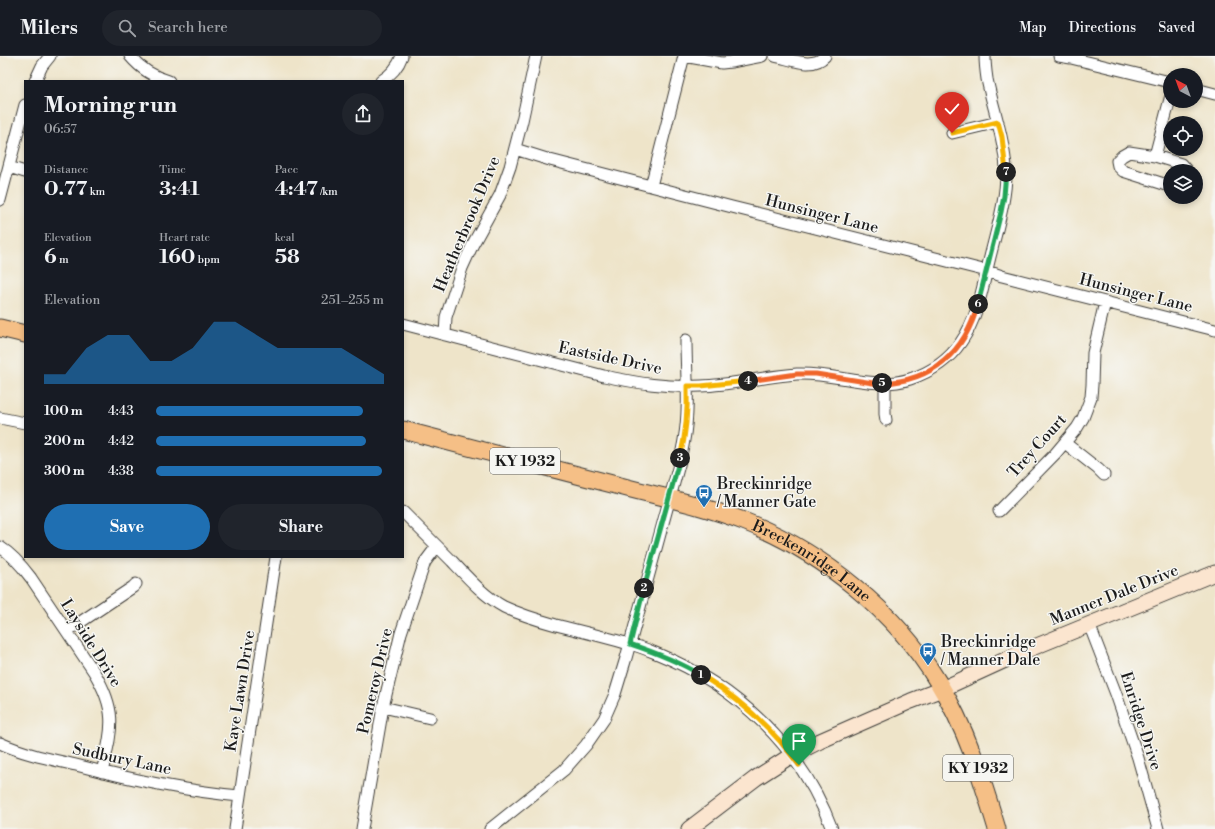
<!DOCTYPE html>
<html lang="en">
<head>
<meta charset="utf-8">
<style>
	body { margin:0; font-family:"Libre Bodoni",serif; background:#20242c; color:#f1f3f6; height:100vh; display:flex; flex-direction:column; font-size:15px; white-space:nowrap }
	* { box-sizing:border-box; margin:0 }
	p { font-size:13px; color:#9ea1a6 }
	.icon { flex:none; width:22px; height:22px; fill:none; stroke:currentColor; stroke-width:2; stroke-linecap:round; stroke-linejoin:round }
	.map { position:relative; flex:1; overflow:hidden }
	.sheet { position:absolute; left:24px; top:24px; width:380px; height:478px; display:flex; flex-direction:column; background:#171b24; border-radius:0px; box-shadow:0 2px 6px #0003 }
	.sheet>* { flex:none }
	.needle { width:26px; rotate:319deg }
	.fabs { position:absolute; left:1163px; top:12px; display:grid; gap:8px }
	.fabs a { display:grid; place-items:center; width:40px; height:40px; border-radius:50%; background:#171b24; box-shadow:0 2px 6px #0003; font-size:20px }
	.pin { position:absolute; display:grid; place-items:center; width:34px; height:34px; color:#fff; margin:-41px -17px; border-radius:50% 50% 50% 0; rotate:-45deg; box-shadow:0 0 4px #0007 }
	.pin .icon { rotate:45deg }
	.km { position:absolute; width:20px; height:20px; margin:-10px; border-radius:50%; background:#222; color:#fff; font-size:11px; line-height:20px; text-align:center }
	.round { display:grid; place-items:center; flex:none; width:42px; height:42px; border-radius:21px; background:#20242c }
	.summary { display:flex; align-items:center; justify-content:space-between; height:68px; padding:0 20px }
	h1 { font-size:22px; font-weight:800; line-height:30px }
	.metrics { display:grid; grid-template-columns:repeat(3,1fr); gap:6px; height:68px; padding:4px 20px }
	.metrics div { display:grid; align-content:center }
	.metrics b { font-size:20px; font-weight:800 }
	.metrics small { font-size:11px; font-weight:400 }
	.metrics p { font-size:11px }
	.chart { height:112px; padding:8px 20px }
	.chart p { display:flex; justify-content:space-between }
	.chart svg { width:100%; height:72px; margin-top:4px; fill:#1f6fb2; opacity:.7 }
	.button { display:flex; gap:8px; margin-top:auto; padding:8px 20px }
	.button a { flex:1; height:46px; border-radius:24px; background:#1f6fb2; color:#fff; font-size:16px; font-weight:800; line-height:46px; text-align:center }
	.button a+a { background:#20242c; color:#f1f3f6 }
	ul { padding:0 20px; list-style:none; font-size:13px }
	li { display:grid; grid-template-columns:64px 48px 1fr; align-items:center; height:30px }
	li i { height:10px; border-radius:5px; background:#1f6fb2 }
	header { display:flex; align-items:center; gap:24px; box-sizing:border-box; height:56px; padding:0 20px; background:#171b24; border-bottom:1px solid #363941 }
	header strong { font-size:19px }
	nav { display:flex; gap:22px; margin-inline-start:auto; font-size:14px }
	.search { width:280px; height:36px; background:#20242c; display:flex; align-items:center; gap:10px; box-sizing:border-box; padding:0 14px; border-radius:22px; color:#9ea1a6; font-size:15px }
	.map>svg:first-child { display:block }
</style>
</head>
<body>
<header>
<strong>Milers</strong>
<div class="search"><svg class="icon" aria-label="search" viewBox="0 0 24 24"><circle cx="10" cy="10" r="6"/><path d="M15 15l6 6"/></svg>Search here</div>
<nav><a>Map</a><a>Directions</a><a>Saved</a></nav>
</header>
<div class="map">
<svg width="1215" height="773" viewBox="0 0 1215 773">
	<rect width="100%" height="100%" fill="#f6f6f2"/>
	<filter id="ink" filterUnits="userSpaceOnUse"><feTurbulence type="fractalNoise" baseFrequency=".025" numOctaves="2"/><feDisplacementMap in="SourceGraphic" scale="8" xChannelSelector="R" yChannelSelector="G"/><feConvolveMatrix kernelMatrix="1 2 1 2 8 2 1 2 1" color-interpolation-filters="sRGB"/></filter>
	<filter id="wash" filterUnits="userSpaceOnUse"><feTurbulence type="fractalNoise" baseFrequency=".012" numOctaves="4" result="noise"/><feDisplacementMap in="SourceGraphic" scale="16" xChannelSelector="R" yChannelSelector="G"/><feGaussianBlur stdDeviation="0.9" result="paint"/><feColorMatrix in="noise" values="0 0 0 0 0 0 0 0 0 0 0 0 0 0 0 0 0 1.4 0 .05"/><feComposite in="paint" operator="in"/></filter>
	<g filter="url(#wash)">
		<rect width="100%" height="100%" fill="#eee4c9"/>
	</g>
	<g filter="url(#ink)">
		<g fill="none" stroke-linecap="round" stroke-linejoin="round">
			<defs>
				<path id="street" d="M 130,0 C 141,13 153,21 169,25
					M 684,0 L 722,7 L 731,6 L 762,0
					M 775,0 C 791,3 812,14 825,0
					M 1059,0 L 1071,2 L 1170,26
					M 35,25 L 42,10 L 50,0
					M 381,25 C 391,19 398,11 402,0
					M 1196,33 L 1215,38
					M 952,77 L 998,66
					M 515,93 L 550,104 L 732,151 L 987,215 L 1002,220 L 1215,274
					M 1155,100 L 1170,43
					M 9,111 L 25,116
					M 651,130 L 684,0
					M 1170,130 L 1123,115 L 1118,110 L 1117,105 L 1122,100 L 1129,96 L 1155,100 L 1181,108 L 1187,115
					M 0,144 L 25,49
					M 403,268 L 604,320 C 637,327 668,332 701,330 C 733,329 765,320 797,318 C 835,316 873,335 910,323 C 931,316 949,304 961,286 C 978,262 983,229 990,201 C 997,172 1007,142 1006,112 C 1004,81 993,53 987,23 C 986,16 985,8 985,0
					M 445,279 L 446,261 L 462,212 L 473,188 L 500,139 L 510,111 L 522,65 L 536,0
					M 885,327 L 885,358 L 886,364
					M 0,362 L 25,367
					M 1065,387 L 1098,413 L 1104,419
					M 999,455 L 1055,398 L 1077,372 L 1083,362 L 1091,341 L 1092,329 L 1093,297 L 1105,246
					M 403,456 C 419,472 436,489 452,505 C 468,522 484,540 504,551 C 521,559 538,564 556,569 C 580,575 605,581 629,588 C 639,590 648,594 658,598 C 737,630 802,692 832,773
					M 0,491 C 13,499 22,510 31,522 L 94,616 C 118,656 112,673 102,716
					M 1089,568 L 1116,638 L 1138,702 L 1158,773
					M 67,575 L 133,531 L 136,528
					M 383,651 L 430,662
					M 0,687 C 24,698 50,703 76,709 C 129,723 184,735 240,740
					M 235,773 L 276,501
					M 362,773 L 383,651 L 401,577 L 425,506 L 437,490
					M 490,773 L 564,714 L 586,689 L 604,663 L 615,638 L 626,602 L 680,405 C 681,398 683,391 684,384 C 690,351 686,317 686,284"/>
				<path id="secondary" d="M 689,773 L 756,722 L 792,699 L 820,685 L 911,645 L 942,633 L 1027,594 L 1215,517"/>
				<g id="primary">
					<path d="M 0,272 L 25,278"/>
					<path id="s1" d="M 403,374 C 473,392 543,410 612,428 C 657,440 703,449 746,466 C 822,496 896,556 938,626 C 966,671 982,723 997,773"/>
				</g>
			</defs>
			<use href="#street" stroke="#3c3a36" stroke-width="13"/>
			<use href="#secondary" stroke="#3c3a36" stroke-width="17"/>
			<use href="#primary" stroke="#3c3a36" stroke-width="19"/>
			<use href="#street" stroke="#fff" stroke-width="11"/>
			<use href="#secondary" stroke="#fbe5cf" stroke-width="15"/>
			<use href="#primary" stroke="#f5bf86" stroke-width="17"/>
		</g>
	</g>
	<g fill="none" stroke-linecap="round" stroke-linejoin="round" filter="url(#ink)">
		<defs>
			<path id="split-1" d="M 701,619 C 740,643 772,672 799,709"/>
			<path id="split-2" d="M 644,532 L 630,588 C 654,596 678,605 701,619"/>
			<path id="split-3" d="M 644,532 L 680,402"/>
			<path id="split-4" d="M 680,402 C 686,378 688,355 687,330 L 701,330 L 748,325"/>
			<path id="split-5" d="M 748,325 L 797,318 L 816,318 L 873,327 L 882,327"/>
			<path id="split-6" d="M 882,327 C 933,325 965,296 978,248"/>
			<path id="split-7" d="M 978,248 L 1001,156 L 1004,140 L 1006,116"/>
			<path id="split-8" d="M 952,77 L 998,66 L 1002,81 L 1006,116"/>
		</defs>
		<use href="#split-1" stroke="#fff" stroke-width="8"/>
		<use href="#split-2" stroke="#fff" stroke-width="8"/>
		<use href="#split-3" stroke="#fff" stroke-width="8"/>
		<use href="#split-4" stroke="#fff" stroke-width="8"/>
		<use href="#split-5" stroke="#fff" stroke-width="8"/>
		<use href="#split-6" stroke="#fff" stroke-width="8"/>
		<use href="#split-7" stroke="#fff" stroke-width="8"/>
		<use href="#split-8" stroke="#fff" stroke-width="8"/>
		<use href="#split-1" stroke="#f5b400" stroke-width="5"/>
		<use href="#split-2" stroke="#22a559" stroke-width="5"/>
		<use href="#split-3" stroke="#22a559" stroke-width="5"/>
		<use href="#split-4" stroke="#f5b400" stroke-width="5"/>
		<use href="#split-5" stroke="#f0652b" stroke-width="5"/>
		<use href="#split-6" stroke="#f0652b" stroke-width="5"/>
		<use href="#split-7" stroke="#22a559" stroke-width="5"/>
		<use href="#split-8" stroke="#f5b400" stroke-width="5"/>
	</g>
	<defs>
		<symbol id="bus-pin" viewBox="-11 -11 22 30"><path d="M0 17L-7.5 6A9.5 9.5 0 1 1 7.5 6Z" fill="#1f6fb2" stroke="#f6f6f2"/><path d="M-5-6H5V4H4V6H2V4H-2V6H-4V4H-5ZM-3.5-4V0h7V-4ZM-3.5 1.2v1.5H-2V1.2ZM2 1.2v1.5H3.5V1.2Z" fill="#fff"/></symbol>
	</defs>
	<g fill-rule="evenodd">
		<use href="#bus-pin" x="694" y="427" width="20" height="27"/>
		<use href="#bus-pin" x="918" y="585" width="20" height="27"/>
	</g>
	<g text-anchor="middle" dominant-baseline="central" stroke-width="3" stroke-linejoin="round" paint-order="stroke">
		<g fill="#f6f6f2" stroke="#5d5d5c" stroke-width="1">
			<rect x="490" y="392" width="70" height="26" rx="3"/>
			<rect x="943" y="699" width="70" height="26" rx="3"/>
		</g>
		<g font-size="15" font-weight="bold" fill="#1c1c1c">
			<text x="525" y="405">KY 1932</text>
			<text x="978" y="712">KY 1932</text>
		</g>
		<g font-size="16" fill="#1c1c1c" stroke="#f6f6f2">
			<text transform="translate(822 158) rotate(14)">Hunsinger Lane</text>
			<text transform="translate(467 168) rotate(-67)">Heatherbrook Drive</text>
			<text transform="translate(1136 237) rotate(14)">Hunsinger Lane</text>
			<text transform="translate(610 302) rotate(12)">Eastside Drive</text>
			<text transform="translate(1037 390) rotate(-48)">Trey Court</text>
			<text stroke="none"><textPath href="#s1" startOffset="432">Breckenridge Lane</textPath></text>
			<text transform="translate(1114 539) rotate(-22)">Manner Dale Drive</text>
			<text transform="translate(91 587) rotate(58)">Layside Drive</text>
			<text transform="translate(375 625) rotate(-77)">Pomeroy Drive</text>
			<text transform="translate(240 635) rotate(-81)">Kaye Lawn Drive</text>
			<text transform="translate(1141 665) rotate(72)">Enridge Drive</text>
			<text transform="translate(122 703) rotate(12)">Sudbury Lane</text>
		</g>
		<g font-size="16" fill="#1c1c1c" stroke="#f6f6f2" text-anchor="start">
			<text x="717" y="428">Breckinridge<tspan x="717" dy="18">/ Manner Gate</tspan></text>
			<text x="941" y="586">Breckinridge<tspan x="941" dy="18">/ Manner Dale</tspan></text>
		</g>
	</g>
</svg>
<div class="fabs">
<a><svg class="needle" viewBox="-14 -14 28 28"><path d="M0-13l5 13h-10z" fill="#e53935"/><path d="M0 13l5-13h-10z" fill="#9ea1a6"/></svg></a>
<a><svg class="icon" aria-label="locate" viewBox="0 0 24 24"><circle cx="12" cy="12" r="6"/><path d="M12 2v4M12 18v4M2 12h4M18 12h4"/></svg></a>
<a><svg class="icon" aria-label="layers" viewBox="0 0 24 24"><path d="M12 4l9 5-9 5-9-5zM3 14l9 5 9-5"/></svg></a>
</div>
<div class="pin" style="left:799px;top:709px;background:#1e9e55"><svg class="icon" aria-label="arrive" viewBox="0 0 24 24"><path d="M6 21V4h12l-3 4 3 4H6"/></svg></div>
<div class="pin" style="left:952px;top:77px;background:#d93025"><svg class="icon" aria-label="check" viewBox="0 0 24 24"><path d="M5 12l5 5 9-10"/></svg></div>
<b class="km" style="left:701px;top:619px">1</b>
<b class="km" style="left:644px;top:532px">2</b>
<b class="km" style="left:680px;top:402px">3</b>
<b class="km" style="left:748px;top:325px">4</b>
<b class="km" style="left:882px;top:327px">5</b>
<b class="km" style="left:978px;top:248px">6</b>
<b class="km" style="left:1006px;top:116px">7</b>
<section class="sheet">
<div class="summary"><div><h1>Morning run</h1><p>06:57</p></div><a class="round"><svg class="icon" aria-label="share" viewBox="0 0 24 24"><path d="M12 15V3M7 8l5-5 5 5M5 13v7h14v-7"/></svg></a></div>
<div class="metrics">
<div><p>Distance</p><b>0.77<small> km</small></b></div>
<div><p>Time</p><b>3:41</b></div>
<div><p>Pace</p><b>4:47<small> /km</small></b></div>
</div>
<div class="metrics">
<div><p>Elevation</p><b>6<small> m</small></b></div>
<div><p>Heart rate</p><b>160<small> bpm</small></b></div>
<div><p>kcal</p><b>58</b></div>
</div>
<div class="chart"><p><span>Elevation</span>251–255 m</p>
<svg viewBox="0 0 160 44" preserveAspectRatio="none"><path d="M0 44V38L10 38L20 22L30 14L40 14L50 30L60 30L70 22L80 6L90 6L100 14L110 22L120 22L130 22L140 22L150 30L160 38V44z"/></svg>
</div>
<ul>
<li><b>100 m</b>4:43<i style="width:91%"></i></li>
<li><b>200 m</b>4:42<i style="width:92%"></i></li>
<li><b>300 m</b>4:38<i style="width:99%"></i></li>
</ul>
<div class="button"><a>Save</a><a>Share</a></div>
</section>
</div>
</body>
</html>
